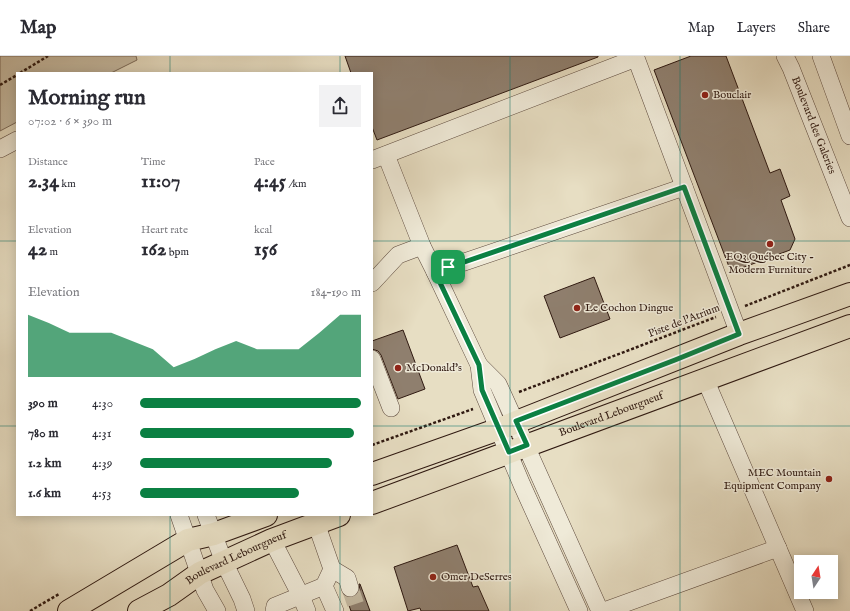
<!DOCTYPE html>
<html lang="en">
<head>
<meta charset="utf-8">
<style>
	body { margin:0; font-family:"IM FELL English",serif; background:#f2f2f3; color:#2b2b33; height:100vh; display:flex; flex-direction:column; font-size:15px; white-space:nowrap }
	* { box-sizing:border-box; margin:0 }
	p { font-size:13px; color:#7c7c81 }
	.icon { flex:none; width:22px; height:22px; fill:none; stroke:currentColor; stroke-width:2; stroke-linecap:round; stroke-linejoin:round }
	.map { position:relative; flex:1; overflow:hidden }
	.details { position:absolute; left:16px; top:16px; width:357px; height:444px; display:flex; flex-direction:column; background:#fff; border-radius:0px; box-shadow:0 2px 10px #0003 }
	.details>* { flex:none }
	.needle { width:26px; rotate:12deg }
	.fabs { position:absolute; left:794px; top:499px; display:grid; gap:8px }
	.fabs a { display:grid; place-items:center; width:44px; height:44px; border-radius:0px; background:#fff; box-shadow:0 2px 10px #0003; font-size:20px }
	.pin { position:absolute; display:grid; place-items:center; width:34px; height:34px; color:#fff; margin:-17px; border-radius:8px; box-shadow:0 2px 6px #0006 }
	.round { display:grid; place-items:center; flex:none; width:42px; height:42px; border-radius:0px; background:#f2f2f3 }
	.headline { display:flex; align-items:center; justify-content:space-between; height:68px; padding:0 12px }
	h1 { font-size:22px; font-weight:700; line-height:30px }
	.figures { display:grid; grid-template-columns:repeat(3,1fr); gap:6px; height:68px; padding:4px 12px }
	.figures div { display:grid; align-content:center }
	.figures b { font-size:20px; font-weight:700 }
	.figures small { font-size:11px; font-weight:400 }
	.figures p { font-size:11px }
	.chart { height:112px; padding:8px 12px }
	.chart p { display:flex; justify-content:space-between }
	.chart svg { width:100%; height:72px; margin-top:4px; fill:#0b8043; opacity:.7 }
	ul { padding:0 12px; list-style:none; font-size:13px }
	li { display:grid; grid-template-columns:64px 48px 1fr; align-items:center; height:30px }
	li i { height:10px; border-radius:5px; background:#0b8043 }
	header { display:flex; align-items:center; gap:24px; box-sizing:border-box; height:56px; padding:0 20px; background:#fff; border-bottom:1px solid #e1e1e2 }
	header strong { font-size:19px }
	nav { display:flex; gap:22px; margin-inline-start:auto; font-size:14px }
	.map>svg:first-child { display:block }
</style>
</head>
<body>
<header>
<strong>Map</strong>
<nav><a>Map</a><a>Layers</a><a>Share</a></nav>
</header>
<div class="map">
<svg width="850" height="555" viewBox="0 0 850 555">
	<rect width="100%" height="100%" fill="#e7dec3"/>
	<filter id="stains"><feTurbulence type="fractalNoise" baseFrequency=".005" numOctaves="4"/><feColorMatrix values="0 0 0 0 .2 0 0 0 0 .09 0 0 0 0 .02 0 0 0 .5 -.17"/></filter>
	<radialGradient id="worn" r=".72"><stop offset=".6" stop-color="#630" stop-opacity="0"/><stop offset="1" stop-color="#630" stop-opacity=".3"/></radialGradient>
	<path fill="#c8bda5" stroke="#7c6b5b" d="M 0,0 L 136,0 L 137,4 L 111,17 L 17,17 L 17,66 L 0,75 Z"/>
	<path fill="#8f7f6e" stroke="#2f1911" d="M 345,0 L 598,0 L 598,1 L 377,84 L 372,71 L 372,17 L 351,17 Z
		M 691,0 L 726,0 L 770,117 L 780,113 L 790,140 L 781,144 L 795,183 L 790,194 L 731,216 L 654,14 Z
		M 594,221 L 610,263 L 560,282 L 544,240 Z
		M 403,274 L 425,333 L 398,343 L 381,299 L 378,295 L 372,293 L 372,285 Z
		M 457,489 L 473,531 L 478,530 L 489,555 L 421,555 L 420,552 L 408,555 L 394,511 Z
		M 359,528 L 360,528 L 370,555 L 351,555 L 346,541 L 352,542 L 357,539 L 360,534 Z"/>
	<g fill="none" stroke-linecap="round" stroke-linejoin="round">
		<path stroke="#c2b79f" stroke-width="17" stroke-dasharray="17 8" stroke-linecap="butt" d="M 350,532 L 358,555"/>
		<defs>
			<g id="minor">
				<path id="s1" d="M 785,0 L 791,12 L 850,162"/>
				<path d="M 821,0 L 850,80"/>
				<path d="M 0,93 L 17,84"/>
				<path d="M 386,99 L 422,190 L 435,216 L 479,309 L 482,334 L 522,429 L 579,555"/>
				<path d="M 372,104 L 636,2 L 739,278"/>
				<path d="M 435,216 L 684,131"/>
				<path d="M 372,227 L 398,199 L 422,190"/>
				<path d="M 372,303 L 391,352"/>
				<path d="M 479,309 L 498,328 L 504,341 L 600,555"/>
				<path d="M 705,323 L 805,555"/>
				<path d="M 179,459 L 205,534 L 217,555"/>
				<path d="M 206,459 L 224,506 L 242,543 L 246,555"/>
				<path d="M 316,467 L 332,513 L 324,530 L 335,555"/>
				<path d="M 272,484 L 301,540 L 307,555"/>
				<path d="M 332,513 L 347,522 L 350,532"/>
				<path d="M 274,555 L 275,550 L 324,530"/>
				<path d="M 604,555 L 778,492"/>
			</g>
			<g id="major">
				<path d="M 372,418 L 499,373 L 739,278 L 850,238"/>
				<path id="s2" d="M 372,447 L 850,270"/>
				<path d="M 69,555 L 188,484 L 214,478 L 266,459"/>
				<path id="s3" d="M 139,555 L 169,539 L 200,517 L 272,484 L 339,459"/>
			</g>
		</defs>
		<use href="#minor" stroke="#5d4a3e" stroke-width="18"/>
		<use href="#major" stroke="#2f1911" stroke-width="24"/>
		<path stroke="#2f1911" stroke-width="2.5" stroke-dasharray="3 2" stroke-linecap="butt" d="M 20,17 L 48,0
			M 0,29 L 17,19
			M 745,250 L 850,209
			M 519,336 L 716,261
			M 372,389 L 473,353
			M 30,555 L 59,538"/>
		<use href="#minor" stroke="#efead8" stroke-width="17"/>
		<use href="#major" stroke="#e7dec3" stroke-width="22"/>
	</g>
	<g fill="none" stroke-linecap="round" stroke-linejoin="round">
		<defs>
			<path id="route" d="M 684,131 L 739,278 L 675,304 L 516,365 L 527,389 L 509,396 L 482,334 L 479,309 L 435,216 Z"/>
		</defs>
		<use href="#route" stroke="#fff" stroke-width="8"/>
		<use href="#route" stroke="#0b8043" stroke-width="5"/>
	</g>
	<path fill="none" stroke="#0f766e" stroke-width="1" stroke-opacity="0.55" d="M 170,0 L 170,17M 340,0 L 340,17M 510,0 L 510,555M 680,0 L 680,555M 0,185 L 17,185M 372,185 L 850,185M 0,370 L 17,370M 372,370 L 850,370M 170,459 L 170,555M 340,459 L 340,555"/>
	<g fill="#8f2418" stroke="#efead8" stroke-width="1.5">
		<circle cx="705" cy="39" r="4"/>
		<circle cx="770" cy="188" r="4"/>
		<circle cx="577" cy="252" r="4"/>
		<circle cx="398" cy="312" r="4"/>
		<circle cx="829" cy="423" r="4"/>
		<circle cx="433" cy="521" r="4"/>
	</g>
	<g text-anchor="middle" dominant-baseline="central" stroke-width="3" stroke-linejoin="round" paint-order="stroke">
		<g font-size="11" fill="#2f1911" stroke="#efead8" text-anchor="start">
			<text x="713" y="39">Bouclair</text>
			<text x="770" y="201" text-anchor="middle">EQ3 Québec City -<tspan x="770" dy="13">Modern Furniture</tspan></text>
			<text x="585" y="252">Le Cochon Dingue</text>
			<text x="406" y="312">McDonald's</text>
			<text x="821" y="417" text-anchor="end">MEC Mountain<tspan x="821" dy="13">Equipment Company</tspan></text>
			<text x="441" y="521">Omer DeSerres</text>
		</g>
		<g font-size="11" fill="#2f1911" stroke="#efead8">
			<text stroke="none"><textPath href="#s1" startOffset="75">Boulevard des Galeries</textPath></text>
			<text transform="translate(684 265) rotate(-21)">Piste de l'Atrium</text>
			<text stroke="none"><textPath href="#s2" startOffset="255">Boulevard Lebourgneuf</textPath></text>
			<text stroke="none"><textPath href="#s3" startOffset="111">Boulevard Lebourgneuf</textPath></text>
		</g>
	</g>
	<rect width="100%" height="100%" filter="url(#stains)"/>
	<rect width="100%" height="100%" fill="url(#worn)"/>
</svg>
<div class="fabs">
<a><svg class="needle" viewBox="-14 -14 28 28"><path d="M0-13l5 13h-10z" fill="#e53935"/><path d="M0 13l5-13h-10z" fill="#7c7c81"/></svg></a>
</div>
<div class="pin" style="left:448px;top:211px;background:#1e9e55"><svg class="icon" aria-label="arrive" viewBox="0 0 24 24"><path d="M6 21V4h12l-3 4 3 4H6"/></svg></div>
<section class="details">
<div class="headline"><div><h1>Morning run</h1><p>07:02 · 6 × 390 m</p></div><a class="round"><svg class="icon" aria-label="share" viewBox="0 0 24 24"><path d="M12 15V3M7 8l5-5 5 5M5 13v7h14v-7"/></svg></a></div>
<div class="figures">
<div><p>Distance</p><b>2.34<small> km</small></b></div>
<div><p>Time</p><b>11:07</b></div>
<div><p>Pace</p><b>4:45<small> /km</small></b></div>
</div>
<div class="figures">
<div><p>Elevation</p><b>42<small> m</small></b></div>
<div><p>Heart rate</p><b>162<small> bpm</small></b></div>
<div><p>kcal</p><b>156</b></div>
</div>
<div class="chart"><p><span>Elevation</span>184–190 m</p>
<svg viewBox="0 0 160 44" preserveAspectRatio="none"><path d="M0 44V6L10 11L20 17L30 17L40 17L50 22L60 27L70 38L80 33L90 27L100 22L110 27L120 27L130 27L140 17L150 6L160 6V44z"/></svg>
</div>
<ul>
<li><b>390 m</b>4:30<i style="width:100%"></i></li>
<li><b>780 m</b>4:31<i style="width:97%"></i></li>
<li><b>1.2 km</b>4:39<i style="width:87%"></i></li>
<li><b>1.6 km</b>4:53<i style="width:72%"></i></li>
</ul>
</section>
</div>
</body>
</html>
